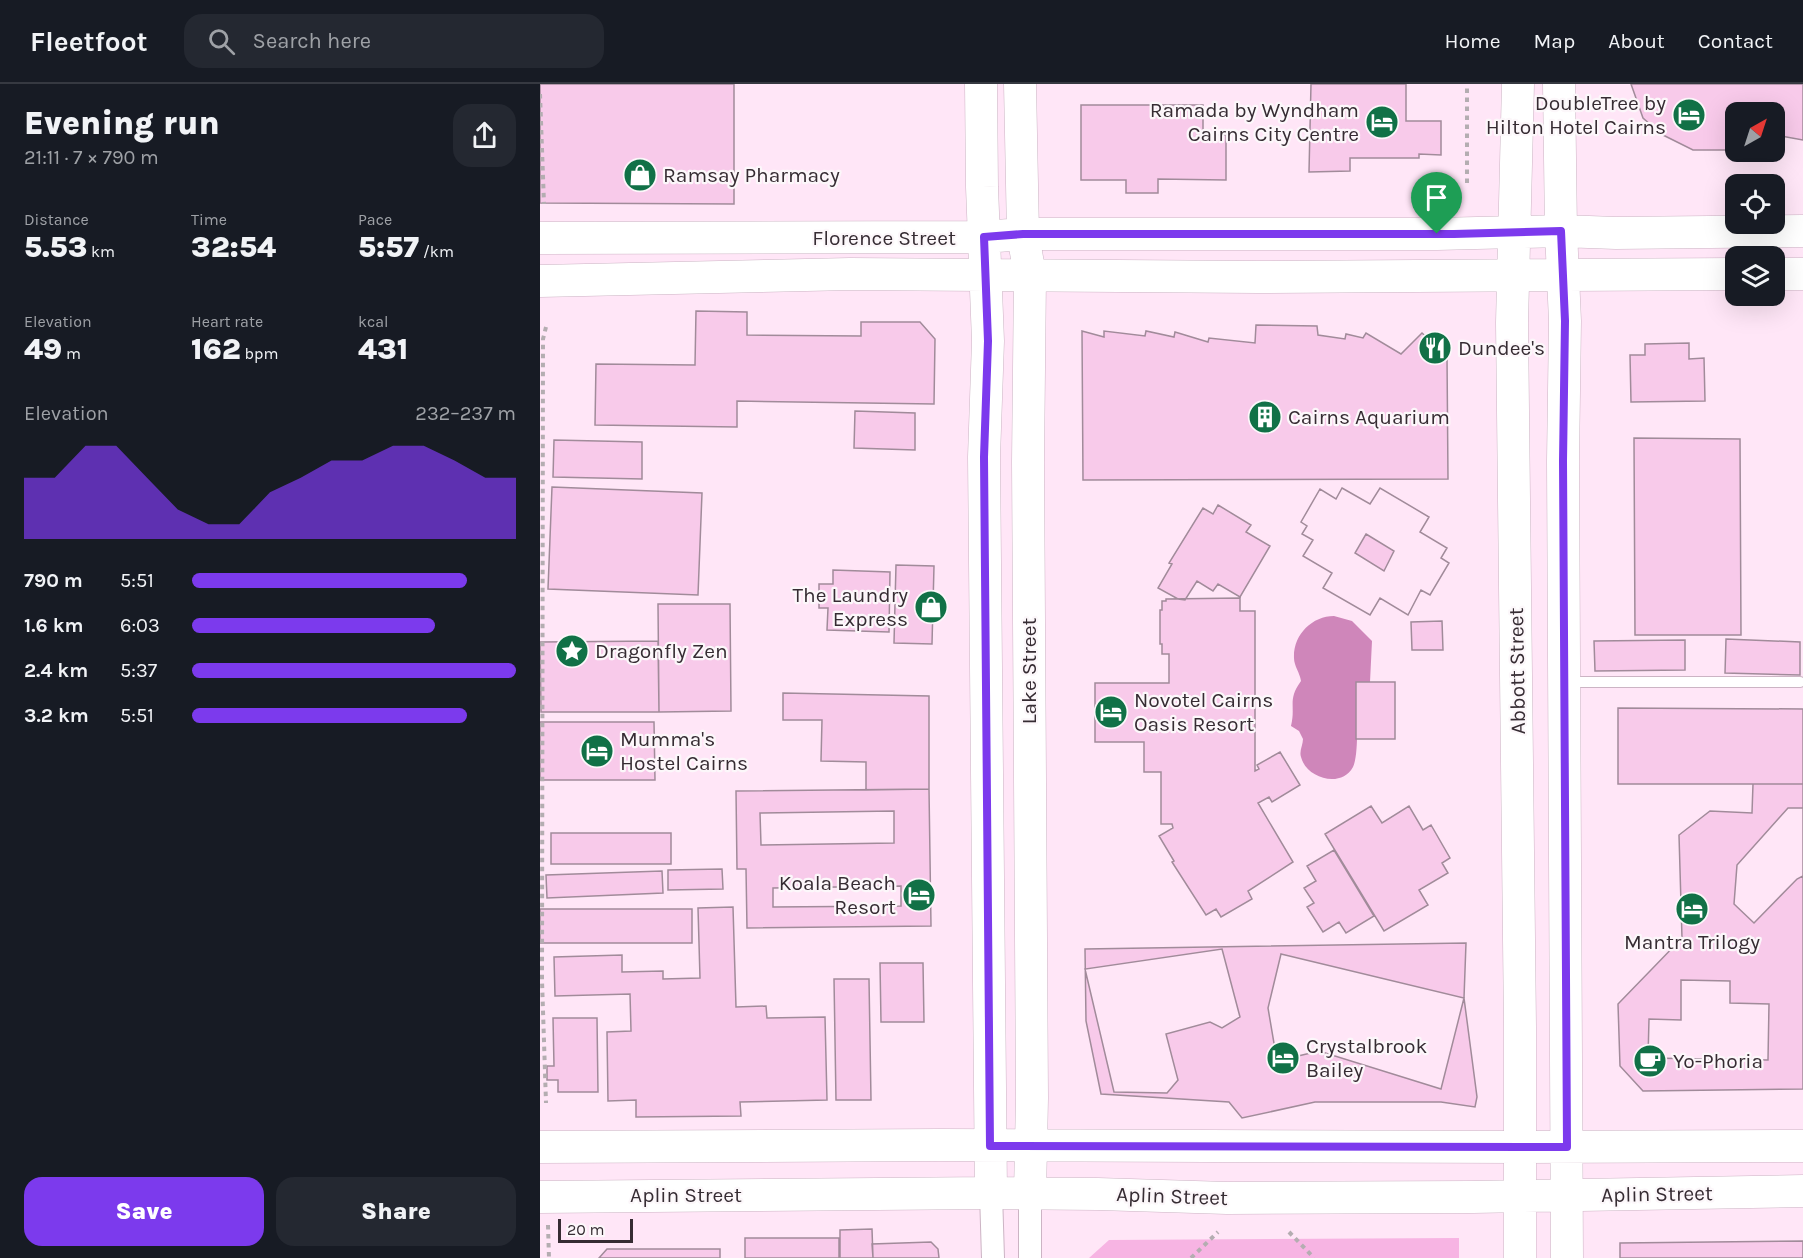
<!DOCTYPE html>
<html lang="en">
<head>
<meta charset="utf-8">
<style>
	body { margin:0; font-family:Karla,sans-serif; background:#242831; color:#f1f3f6; height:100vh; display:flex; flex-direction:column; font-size:22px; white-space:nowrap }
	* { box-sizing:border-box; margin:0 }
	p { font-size:20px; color:#9ea1a6 }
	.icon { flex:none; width:33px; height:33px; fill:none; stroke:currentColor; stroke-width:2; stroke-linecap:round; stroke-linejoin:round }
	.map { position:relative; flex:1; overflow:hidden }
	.panel { display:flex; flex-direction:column; background:#171b24; width:540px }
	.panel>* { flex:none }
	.needle { width:39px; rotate:39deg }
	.controls { position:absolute; left:1185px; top:18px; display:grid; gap:12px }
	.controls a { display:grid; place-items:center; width:60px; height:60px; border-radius:12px; background:#171b24; box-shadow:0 6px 24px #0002; font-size:30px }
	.scale { position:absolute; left:18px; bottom:15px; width:75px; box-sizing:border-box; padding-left:6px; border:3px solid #362c33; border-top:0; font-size:16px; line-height:21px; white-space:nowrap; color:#362c33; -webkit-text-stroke:4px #fcf7fa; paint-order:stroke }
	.pin { position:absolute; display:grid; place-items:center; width:51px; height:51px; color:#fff; margin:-62px -26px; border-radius:50% 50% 50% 0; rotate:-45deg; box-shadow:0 0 6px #0007 }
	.pin .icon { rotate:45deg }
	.round { display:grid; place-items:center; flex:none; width:63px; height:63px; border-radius:18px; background:#242831 }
	.summary { display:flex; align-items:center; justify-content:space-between; height:102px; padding:0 24px }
	h1 { font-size:33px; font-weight:800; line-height:45px }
	.stats { display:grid; grid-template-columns:repeat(3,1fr); gap:9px; height:102px; padding:6px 24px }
	.stats div { display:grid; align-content:center }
	.stats b { font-size:30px; font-weight:800 }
	.stats small { font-size:16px; font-weight:400 }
	.stats p { font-size:16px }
	.chart { height:168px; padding:12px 24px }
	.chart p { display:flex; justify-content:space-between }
	.chart svg { width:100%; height:108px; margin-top:6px; fill:#7c3aed; opacity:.7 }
	.primary-button { display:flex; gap:12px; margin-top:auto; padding:12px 24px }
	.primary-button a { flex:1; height:69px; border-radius:18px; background:#7c3aed; color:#fff; font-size:24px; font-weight:800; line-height:69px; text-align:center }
	.primary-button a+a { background:#242831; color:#f1f3f6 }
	ul { padding:0 24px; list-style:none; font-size:20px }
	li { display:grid; grid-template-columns:96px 72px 1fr; align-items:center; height:45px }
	li i { height:15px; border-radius:8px; background:#7c3aed }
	header { display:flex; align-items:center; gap:36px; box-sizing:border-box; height:84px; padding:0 30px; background:#171b24; border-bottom:2px solid #363941 }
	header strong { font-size:28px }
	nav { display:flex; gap:33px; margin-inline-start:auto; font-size:21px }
	.search { width:420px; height:54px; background:#242831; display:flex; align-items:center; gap:15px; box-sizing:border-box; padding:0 21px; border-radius:18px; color:#9ea1a6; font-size:22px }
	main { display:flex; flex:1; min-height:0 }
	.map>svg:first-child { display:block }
</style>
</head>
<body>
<header>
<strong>Fleetfoot</strong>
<div class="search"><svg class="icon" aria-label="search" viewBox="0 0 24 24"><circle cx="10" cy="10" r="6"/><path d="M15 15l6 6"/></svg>Search here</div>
<nav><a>Home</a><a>Map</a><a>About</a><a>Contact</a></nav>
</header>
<main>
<section class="panel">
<div class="summary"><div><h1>Evening run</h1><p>21:11 · 7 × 790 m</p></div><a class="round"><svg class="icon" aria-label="share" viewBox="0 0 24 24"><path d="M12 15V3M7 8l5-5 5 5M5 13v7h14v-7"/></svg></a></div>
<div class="stats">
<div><p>Distance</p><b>5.53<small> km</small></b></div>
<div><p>Time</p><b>32:54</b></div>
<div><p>Pace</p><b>5:57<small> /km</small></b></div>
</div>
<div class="stats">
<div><p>Elevation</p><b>49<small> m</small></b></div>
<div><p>Heart rate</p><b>162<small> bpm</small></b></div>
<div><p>kcal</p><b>431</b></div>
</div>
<div class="chart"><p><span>Elevation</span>232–237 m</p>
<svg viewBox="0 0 160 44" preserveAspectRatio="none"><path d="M0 44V19L10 19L20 6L30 6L40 19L50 32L60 38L70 38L80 25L90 19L100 12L110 12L120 6L130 6L140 12L150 19L160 19V44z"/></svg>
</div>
<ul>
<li><b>790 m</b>5:51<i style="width:85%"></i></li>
<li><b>1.6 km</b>6:03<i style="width:75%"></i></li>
<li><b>2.4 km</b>5:37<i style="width:100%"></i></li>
<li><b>3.2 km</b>5:51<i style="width:85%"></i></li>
</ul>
<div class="primary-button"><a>Save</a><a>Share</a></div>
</section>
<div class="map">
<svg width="1263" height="1174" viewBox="0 0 1263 1174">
	<rect width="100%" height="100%" fill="#fcf7fa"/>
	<path fill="#ffe6f7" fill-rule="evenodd" d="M 0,0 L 1263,0 L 1263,1174 L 0,1174 ZM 1196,28 L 1234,28 L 1234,68 L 1196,68 ZM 1196,100 L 1234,100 L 1234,140 L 1196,140 ZM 1196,172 L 1234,172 L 1234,212 L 1196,212 Z"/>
	<path fill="#f7b4e3" d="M 919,1154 L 919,1174 L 549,1174 L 569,1156 Z"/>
	<path fill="#cf86ba" d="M 794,532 L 812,537 L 832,557 L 830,598 L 816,598 C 816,617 820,668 813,683 C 801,705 766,694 761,673 C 759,667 763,661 763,655 L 759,647 L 751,642 C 756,622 747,616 761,597 C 760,589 754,582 754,574 C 753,551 772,532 794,532 Z"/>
	<path fill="#f8caea" stroke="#a18b9a" stroke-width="1.5" fill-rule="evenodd" d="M 0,0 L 194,0 L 194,120 L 0,119 Z
		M 771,0 L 866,0 L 866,37 L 901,37 L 901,71 L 879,70 L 879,74 L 810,74 L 810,87 L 769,88 Z
		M 1091,0 L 1263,0 L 1263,56 L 1241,52 L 1234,54 L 1234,28 L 1196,28 L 1196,66 L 1153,66 L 1121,50 L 1103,34 Z
		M 541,21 L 663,21 L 663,51 L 686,51 L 686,96 L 618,95 L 618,109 L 586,109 L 586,96 L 541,96 Z
		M 156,227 L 207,228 L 207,251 L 321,252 L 321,238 L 380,238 L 395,255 L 394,320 L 197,317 L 197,343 L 55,341 L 56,280 L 155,281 Z
		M 716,241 L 777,242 L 778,251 L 805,255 L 806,250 L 823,254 L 826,249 L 861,270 L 882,249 L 907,272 L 908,395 L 543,396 L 542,247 L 564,253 L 564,247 L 605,252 L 606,247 L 634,253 L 635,248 L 668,258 L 669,254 L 715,259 Z
		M 1149,259 L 1149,275 L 1164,274 L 1165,317 L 1091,318 L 1090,271 L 1105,271 L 1105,260 Z
		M 315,327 L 375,329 L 375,366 L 314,364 Z
		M 1094,354 L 1200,355 L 1201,551 L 1095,551 Z
		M 14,356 L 102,358 L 102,395 L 13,393 Z
		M 12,403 L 162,409 L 158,511 L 8,505 Z
		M 802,404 L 830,420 L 840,404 L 889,433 L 880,448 L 907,464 L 901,474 L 909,479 L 890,511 L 881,506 L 868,531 L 840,514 L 830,531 L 783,504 L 792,489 L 763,472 L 773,456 L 762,450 L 767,442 L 761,438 L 780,405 L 796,415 ZM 826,450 L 854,467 L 844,487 L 815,469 Z
		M 802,404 L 830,420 L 840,404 L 889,433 L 880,448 L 907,464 L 901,474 L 909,479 L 890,511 L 881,506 L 868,531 L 840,514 L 830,531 L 783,504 L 792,489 L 763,472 L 773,456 L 762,450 L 767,442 L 761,438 L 780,405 L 796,415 Z
		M 678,421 L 711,441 L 706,448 L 730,462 L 700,513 L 678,500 L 673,507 L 657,497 L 645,516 L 638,515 L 618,504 L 632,480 L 629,479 L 663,424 L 673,430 Z
		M 356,481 L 394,482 L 392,560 L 354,559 Z
		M 293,486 L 350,488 L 349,548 L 287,546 L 288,524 L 279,524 L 279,500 L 293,500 Z
		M 700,514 L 700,527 L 715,527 L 715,687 L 719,685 L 717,681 L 740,668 L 760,701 L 732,718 L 729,713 L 718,719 L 753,778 L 708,807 L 712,815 L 681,833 L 676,825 L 666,831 L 632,778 L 634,777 L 619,752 L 633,744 L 632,740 L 621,740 L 621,688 L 604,688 L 604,658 L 555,658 L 555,599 L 629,599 L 629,570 L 622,570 L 622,560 L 620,560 L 620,526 L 622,526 L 622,517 L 626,517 L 626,515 Z
		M 118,520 L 190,520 L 191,627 L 119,628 Z
		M 902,537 L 903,566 L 872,566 L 871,538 Z
		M 1186,555 L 1260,558 L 1260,591 L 1185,589 Z
		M 1145,556 L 1145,586 L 1055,587 L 1054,557 Z
		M 118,557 L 119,628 L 1,628 L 0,558 Z
		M 816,598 L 855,598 L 855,655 L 816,655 Z
		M 243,609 L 389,612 L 389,705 L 326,706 L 326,678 L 281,677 L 282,636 L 243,636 Z
		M 1078,624 L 1263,625 L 1263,700 L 1078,700 Z
		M 0,638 L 114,638 L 115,696 L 0,696 Z
		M 1213,700 L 1263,700 L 1263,1005 L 1103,1007 L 1080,982 L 1078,920 L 1142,854 L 1139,751 L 1170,727 L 1212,729 Z
		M 389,705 L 391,842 L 207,844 L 206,785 L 197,785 L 196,707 ZM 354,727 L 354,759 L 221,761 L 220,729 ZM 361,802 L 361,822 L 233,823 L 233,804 Z
		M 831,722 L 842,739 L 869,722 L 883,746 L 891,741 L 910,774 L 902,779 L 908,789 L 879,806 L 888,821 L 844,847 L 785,750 Z
		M 1248,724 L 1263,724 L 1263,792 L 1257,795 L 1214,839 L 1194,820 L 1197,781 Z
		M 11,749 L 131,749 L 131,780 L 11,780 Z
		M 794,766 L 834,832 L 806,849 L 799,838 L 783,848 L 767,823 L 774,819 L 764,804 L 776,797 L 767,782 Z
		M 182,785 L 183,805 L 128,806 L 128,786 Z
		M 122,787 L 123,809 L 7,814 L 6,791 Z
		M 193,823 L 196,923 L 226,922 L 227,934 L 285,933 L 287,1016 L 200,1018 L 201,1032 L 96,1033 L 96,1016 L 68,1017 L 67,948 L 91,947 L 90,910 L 15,912 L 14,873 L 82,871 L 82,888 L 123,887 L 123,895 L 160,894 L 158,824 Z
		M 0,825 L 152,825 L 152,859 L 0,859 Z
		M 926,859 L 924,914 L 937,1013 L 935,1023 L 901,1018 L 775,1018 L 702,1034 L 689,1018 L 561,1010 L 546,937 L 545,865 Z
		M 682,865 L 700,933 L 682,944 L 670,938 L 626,950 L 638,996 L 627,1009 L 574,1008 L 545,885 Z
		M 741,870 L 924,914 L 901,1005 L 779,967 L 737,977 L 728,924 Z
		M 340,879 L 383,879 L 384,938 L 341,938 Z
		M 294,895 L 329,895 L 331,1016 L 296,1016 Z
		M 1141,896 L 1190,897 L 1190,919 L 1229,920 L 1228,976 L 1108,974 L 1109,935 L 1141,936 Z
		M 13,934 L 57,934 L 58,1008 L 18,1008 L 18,996 L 7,996 L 7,982 L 14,982 Z
		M 332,1145 L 333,1174 L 300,1174 L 300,1146 Z
		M 205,1154 L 299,1154 L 299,1174 L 205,1174 Z
		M 1263,1157 L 1263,1174 L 1080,1174 L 1080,1159 Z
		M 391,1158 L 398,1165 L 399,1174 L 333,1174 L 332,1160 Z
		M 67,1165 L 180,1165 L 180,1174 L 59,1174 Z"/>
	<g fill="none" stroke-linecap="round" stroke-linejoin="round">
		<defs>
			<path id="lane" d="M 1028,598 L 1260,598"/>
			<path id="street" d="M 451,1109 L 453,1174
				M 490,1174 L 490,1110"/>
			<path id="secondary" d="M 441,0 L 442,103 L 448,257 L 444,373 L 451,1109
				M 480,0 L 483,150 L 490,192 L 488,378 L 492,1014 L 490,1110
				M 978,0 L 972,239 L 980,943 L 980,1174
				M 1019,0 L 1021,147 L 1025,237 L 1023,377 L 1027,1174
				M 0,154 L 444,153 L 483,150 L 897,150 L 1021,147 L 1076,149 L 1263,147
				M 1234,190 L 1263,190
				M 0,197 L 310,190 L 717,193 L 1196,190
				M 0,1063 L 399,1061 L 980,1063 L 1263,1062
				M 0,1113 L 451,1109 L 558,1110 L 687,1114 L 933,1113 L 1263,1107"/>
		</defs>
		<use href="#lane" stroke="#ccb4c4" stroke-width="12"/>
		<use href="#street" stroke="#ccb4c4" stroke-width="24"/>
		<use href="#secondary" stroke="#ccb4c4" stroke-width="33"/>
		<path stroke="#b4adb1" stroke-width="4" stroke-dasharray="4.5 4.5" stroke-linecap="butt" d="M 0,10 L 4,120
			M 927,99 L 927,0
			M 6,243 L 3,255 L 2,896 L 6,1019
			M 8,1141 L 9,1174
			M 749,1148 L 774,1174
			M 651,1174 L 678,1148"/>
		<use href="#lane" stroke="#fff" stroke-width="10"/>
		<use href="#street" stroke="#fff" stroke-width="22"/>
		<use href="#secondary" stroke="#fff" stroke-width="32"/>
	</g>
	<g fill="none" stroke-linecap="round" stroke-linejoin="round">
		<defs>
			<path id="route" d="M 1021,147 L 1025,237 L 1023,377 L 1027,1063 L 450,1062 L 444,373 L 448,257 L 444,153 L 483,150 L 914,150 Z"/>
		</defs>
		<use href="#route" stroke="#fff" stroke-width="12"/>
		<use href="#route" stroke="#7c3aed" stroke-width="8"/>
	</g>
	<defs>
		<symbol id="hotel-disc" viewBox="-11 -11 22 22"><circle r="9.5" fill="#117147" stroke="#fcf7fa"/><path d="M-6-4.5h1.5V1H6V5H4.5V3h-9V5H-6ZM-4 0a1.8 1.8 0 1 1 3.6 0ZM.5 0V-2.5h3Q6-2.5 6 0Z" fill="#fff"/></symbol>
		<symbol id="shop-disc" viewBox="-11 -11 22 22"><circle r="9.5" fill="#117147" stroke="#fcf7fa"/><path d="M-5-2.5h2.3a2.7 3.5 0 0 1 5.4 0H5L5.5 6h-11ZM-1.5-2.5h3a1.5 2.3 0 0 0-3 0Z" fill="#fff"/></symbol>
		<symbol id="restaurant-disc" viewBox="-11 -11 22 22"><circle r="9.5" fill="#117147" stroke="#fcf7fa"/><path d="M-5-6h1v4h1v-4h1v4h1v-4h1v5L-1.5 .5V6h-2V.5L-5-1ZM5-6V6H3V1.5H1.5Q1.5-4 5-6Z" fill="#fff"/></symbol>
		<symbol id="building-disc" viewBox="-11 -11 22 22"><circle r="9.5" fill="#117147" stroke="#fcf7fa"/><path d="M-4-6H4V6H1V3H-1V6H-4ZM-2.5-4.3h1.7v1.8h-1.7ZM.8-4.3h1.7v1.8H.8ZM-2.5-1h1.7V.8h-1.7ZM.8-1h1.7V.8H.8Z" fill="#fff"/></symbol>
		<symbol id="sight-disc" viewBox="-11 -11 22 22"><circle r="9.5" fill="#117147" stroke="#fcf7fa"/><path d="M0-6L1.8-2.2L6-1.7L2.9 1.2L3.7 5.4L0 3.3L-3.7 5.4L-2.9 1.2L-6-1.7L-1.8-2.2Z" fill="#fff"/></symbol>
		<symbol id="cafe-disc" viewBox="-11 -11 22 22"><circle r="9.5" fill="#117147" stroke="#fcf7fa"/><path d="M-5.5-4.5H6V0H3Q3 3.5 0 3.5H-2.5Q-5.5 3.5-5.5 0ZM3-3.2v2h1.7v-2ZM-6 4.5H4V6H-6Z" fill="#fff"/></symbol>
	</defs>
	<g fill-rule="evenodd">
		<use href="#hotel-disc" x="1130" y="12" width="38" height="38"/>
		<use href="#hotel-disc" x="823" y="19" width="38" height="38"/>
		<use href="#shop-disc" x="81" y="72" width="38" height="38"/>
		<use href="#restaurant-disc" x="876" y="245" width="38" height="38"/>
		<use href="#building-disc" x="706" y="314" width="38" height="38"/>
		<use href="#shop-disc" x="372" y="504" width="38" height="38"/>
		<use href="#sight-disc" x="13" y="548" width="38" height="38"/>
		<use href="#hotel-disc" x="552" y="609" width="38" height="38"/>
		<use href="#hotel-disc" x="38" y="648" width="38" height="38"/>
		<use href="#hotel-disc" x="360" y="792" width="38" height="38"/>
		<use href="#hotel-disc" x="1133" y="806" width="38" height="38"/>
		<use href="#hotel-disc" x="724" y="955" width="38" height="38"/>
		<use href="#cafe-disc" x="1091" y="958" width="38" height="38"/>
	</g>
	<g text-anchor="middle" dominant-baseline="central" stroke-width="4.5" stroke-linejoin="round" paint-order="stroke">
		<g font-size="21" fill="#362c33" stroke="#fcf7fa" text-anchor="start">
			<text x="1126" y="19" text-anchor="end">DoubleTree by<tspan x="1126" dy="24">Hilton Hotel Cairns</tspan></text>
			<text x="819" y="26" text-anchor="end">Ramada by Wyndham<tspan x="819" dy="24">Cairns City Centre</tspan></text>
			<text x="123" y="91">Ramsay Pharmacy</text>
			<text x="918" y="264">Dundee's</text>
			<text x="748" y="333">Cairns Aquarium</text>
			<text x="368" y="511" text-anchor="end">The Laundry<tspan x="368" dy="24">Express</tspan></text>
			<text x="55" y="567">Dragonfly Zen</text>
			<text x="594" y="616">Novotel Cairns<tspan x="594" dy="24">Oasis Resort</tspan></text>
			<text x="80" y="655">Mumma's<tspan x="80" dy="24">Hostel Cairns</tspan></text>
			<text x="356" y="799" text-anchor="end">Koala Beach<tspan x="356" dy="24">Resort</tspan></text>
			<text x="1152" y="858" text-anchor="middle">Mantra Trilogy</text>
			<text x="766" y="962">Crystalbrook<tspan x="766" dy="24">Bailey</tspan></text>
			<text x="1133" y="977">Yo-Phoria</text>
		</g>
		<g font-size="21" fill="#362c33" stroke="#fcf7fa">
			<text x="344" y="154">Florence Street</text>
			<text transform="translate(489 587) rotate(-90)">Lake Street</text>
			<text transform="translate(977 587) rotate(-91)">Abbott Street</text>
			<text transform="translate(1117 1110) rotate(-1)">Aplin Street</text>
			<text x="146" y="1111">Aplin Street</text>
			<text transform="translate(632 1112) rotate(2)">Aplin Street</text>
		</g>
	</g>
</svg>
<div class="controls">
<a><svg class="needle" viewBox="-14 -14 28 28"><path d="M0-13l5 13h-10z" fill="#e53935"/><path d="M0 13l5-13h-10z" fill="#9ea1a6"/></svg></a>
<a><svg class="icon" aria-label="locate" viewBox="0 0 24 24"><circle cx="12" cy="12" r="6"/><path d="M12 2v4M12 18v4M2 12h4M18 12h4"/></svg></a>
<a><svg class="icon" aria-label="layers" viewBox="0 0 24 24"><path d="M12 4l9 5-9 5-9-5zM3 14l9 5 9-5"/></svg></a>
</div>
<div class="scale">20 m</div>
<div class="pin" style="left:897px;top:150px;background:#1e9e55"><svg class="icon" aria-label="arrive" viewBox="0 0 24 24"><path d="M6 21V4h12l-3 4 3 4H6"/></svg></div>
</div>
</main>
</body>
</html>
